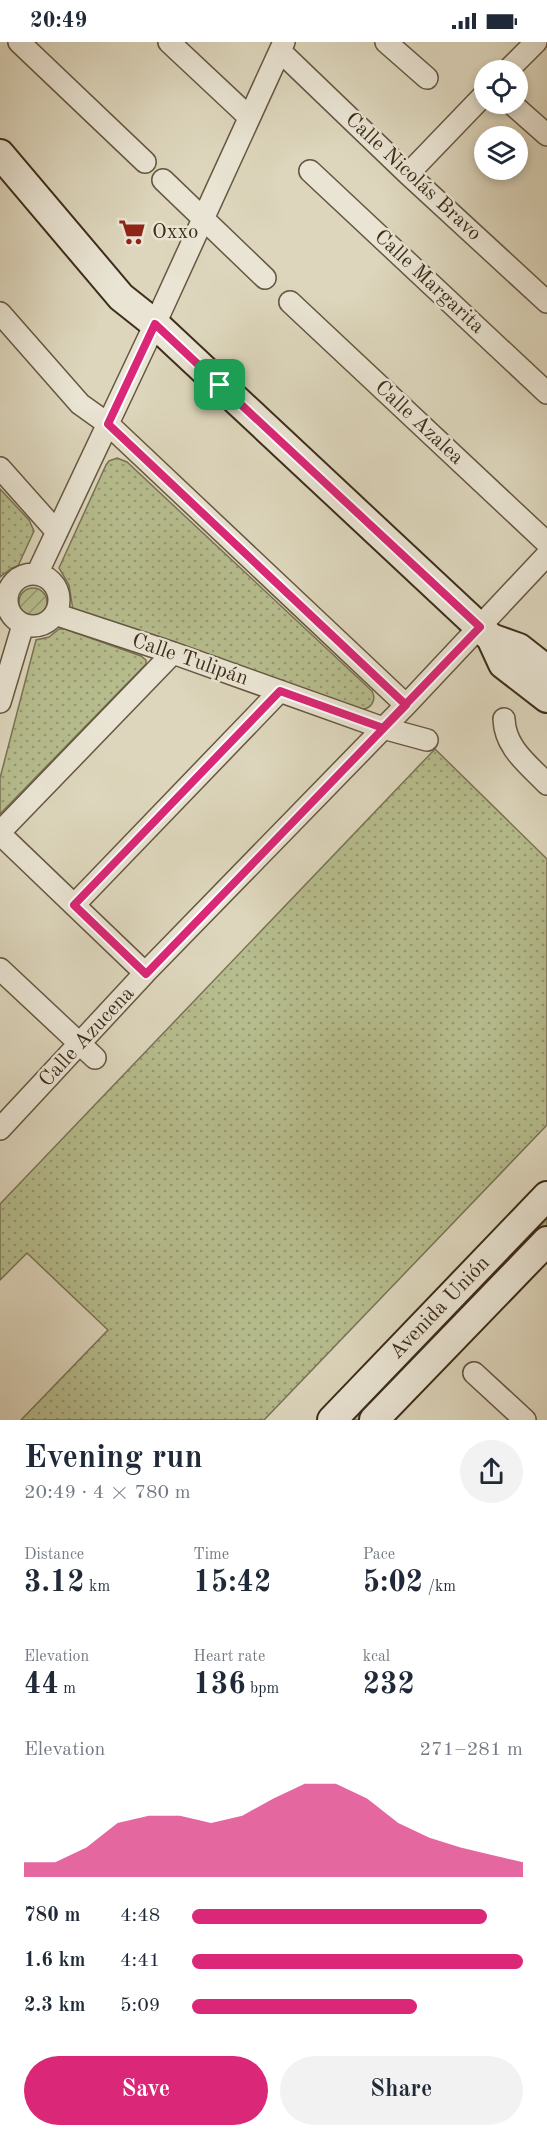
<!DOCTYPE html>
<html lang="en">
<head>
<meta charset="utf-8">
<style>
	body { margin:0; font-family:"Old Standard TT",serif; background:#f2f2f3; color:#1f2937; height:100vh; display:flex; flex-direction:column; font-size:22px; white-space:nowrap }
	* { box-sizing:border-box; margin:0 }
	p { font-size:20px; color:#747a83 }
	.icon { flex:none; width:33px; height:33px; fill:none; stroke:currentColor; stroke-width:2; stroke-linecap:round; stroke-linejoin:round }
	.map { position:relative; height:1378px; overflow:hidden }
	.details { display:flex; flex-direction:column; background:#fff; flex:1 }
	.details>* { flex:none }
	.fabs { position:absolute; left:474px; top:18px; display:grid; gap:12px }
	.fabs a { display:grid; place-items:center; width:54px; height:54px; border-radius:50%; background:#fff; box-shadow:0 3px 9px #0003; font-size:30px }
	.pin { position:absolute; display:grid; place-items:center; width:51px; height:51px; color:#fff; margin:-26px; border-radius:12px; box-shadow:0 3px 9px #0006 }
	.round { display:grid; place-items:center; flex:none; width:63px; height:63px; border-radius:32px; background:#f2f2f3 }
	.headline { display:flex; align-items:center; justify-content:space-between; height:102px; padding:0 24px }
	h1 { font-size:33px; font-weight:700; line-height:45px }
	.figures { display:grid; grid-template-columns:repeat(3,1fr); gap:9px; height:102px; padding:6px 24px }
	.figures div { display:grid; align-content:center }
	.figures b { font-size:30px; font-weight:700 }
	.figures small { font-size:16px; font-weight:400 }
	.figures p { font-size:16px }
	.chart { height:168px; padding:12px 24px }
	.chart p { display:flex; justify-content:space-between }
	.chart svg { width:100%; height:108px; margin-top:6px; fill:#db2777; opacity:.7 }
	.cta { display:flex; gap:12px; margin-top:auto; padding:12px 24px }
	.cta a { flex:1; height:69px; border-radius:36px; background:#db2777; color:#fff; font-size:24px; font-weight:700; line-height:69px; text-align:center }
	.cta a+a { background:#f2f2f3; color:#1f2937 }
	ul { padding:0 24px; list-style:none; font-size:20px }
	li { display:grid; grid-template-columns:96px 72px 1fr; align-items:center; height:45px }
	li i { height:15px; border-radius:8px; background:#db2777 }
	.status { display:flex; justify-content:space-between; align-items:center; height:42px; padding:0 30px; background:#fff; direction:ltr }
	.status svg { height:16px; fill:currentColor }
	.map>svg:first-child { display:block }
</style>
</head>
<body>
<div class="status"><b>20:49</b><svg viewBox="0 0 49 12"><path d="M0 12V9h3v3zM5 12V6h3v6zM10 12V3h3v9zM15 12V0h3v12zM26 1h20v11H26zM47 4h2v5h-2z"/></svg></div>
<div class="map">
<svg width="547" height="1378" viewBox="0 0 547 1378">
	<defs>
		<pattern id="grass-dots" width="8" height="8" patternUnits="userSpaceOnUse" patternTransform="scale(1.5)"><rect width="8" height="8" fill="#b6bc8d"/><path d="M2 2h.1M6 6h.1" fill="none" stroke="#959972" stroke-width="1.8" stroke-linecap="round"/></pattern>
		<pattern id="garden-furrows" width="10" height="10" patternUnits="userSpaceOnUse" patternTransform="scale(1.5)"><rect width="10" height="10" fill="#b6bc8d"/><path d="M-1 1l2-2M0 10L10 0M9 11l2-2" fill="none" stroke="#959972"/></pattern>
	</defs>
	<rect width="100%" height="100%" fill="#ddd6bc"/>
	<filter id="stains"><feTurbulence type="fractalNoise" baseFrequency=".00333" numOctaves="4"/><feColorMatrix values="0 0 0 0 .2 0 0 0 0 .09 0 0 0 0 .02 0 0 0 .5 -.17"/></filter>
	<radialGradient id="worn" r=".72"><stop offset=".6" stop-color="#630" stop-opacity="0"/><stop offset="1" stop-color="#630" stop-opacity=".3"/></radialGradient>
	<path fill="url(#grass-dots)" stroke="#7a7454" stroke-width="1.5" d="M 117,416 L 127,420 L 372,649 C 377,658 371,668 360,667 L 73,568 L 69,543 L 59,526 L 106,423 L 109,419 Z
		M 0,447 L 29,478 L 34,489 L 18,524 L 12,526 L 0,535 Z
		M 59,587 L 65,587 L 141,614 L 146,618 L 146,622 L 0,772 L 0,736 L 36,598 L 49,595 Z
		M 435,707 L 547,817 L 547,1083 L 264,1378 L 21,1378 L 108,1288 L 27,1211 L 0,1238 L 0,1162 Z"/>
	<path fill="url(#garden-furrows)" stroke="#7a7454" stroke-width="1.5" d="M19 560a14 14 0 1 1 28 0a14 14 0 1 1-28 0Z
		M 547,1169 L 547,1184 L 360,1378 L 346,1378 Z"/>
	<g fill="none" stroke-linecap="round" stroke-linejoin="round">
		<defs>
			<path id="street" d="M 19,0 L 145,120
				M 169,0 L 249,75
				M 386,0 L 427,36
				M 280,9 L 408,132 L 547,260
				M 508,28 L 536,0
				M 512,62 L 547,93
				M 310,129 L 547,351
				M 408,132 L 484,53
				M 163,138 L 265,236
				M 290,260 L 547,501
				M 0,271 L 80,362 L 108,382 L 406,663
				M 0,426 L 57,490
				M 37,532 L 155,282 L 284,0
				M7 558a26 26 0 1 1 52 0a26 26 0 1 1-52 0Z
				M 55,572 L 173,611 L 383,686 L 427,698
				M 0,660 L 23,583
				M 504,677 C 505,706 528,722 547,742
				M 0,790 L 173,611
				M 0,792 L 145,931
				M 74,863 L 280,649
				M 0,927 L 95,1016
				M 0,1087 L 145,931 L 406,663 L 547,513
				M 474,1331 L 525,1378"/>
			<path id="secondary" d="M 0,112 L 121,255 L 155,282 L 491,596 L 503,622 L 547,656
				M 491,596 L 519,606 L 547,628
				M 332,1378 L 547,1154
				M 374,1378 L 547,1199"/>
		</defs>
		<use href="#street" stroke="#665742" stroke-width="24"/>
		<use href="#secondary" stroke="#3e2d1a" stroke-width="32"/>
		<use href="#street" stroke="#e9e4d3" stroke-width="21"/>
		<use href="#secondary" stroke="#e9e4d3" stroke-width="28"/>
	</g>
	<g fill="none" stroke-linecap="round" stroke-linejoin="round">
		<defs>
			<path id="route" d="M 220,343 L 480,585 L 383,686 L 280,649 L 74,863 L 146,932 L 406,663 L 108,382 L 155,282 L 220,343"/>
		</defs>
		<use href="#route" stroke="#fff" stroke-width="12"/>
		<use href="#route" stroke="#db2777" stroke-width="8"/>
	</g>
	<defs>
		<symbol id="supermarket-bare" viewBox="-9 -9 18 18"><path d="M-6-5.5h2.5l.6 2H6L4.5 2H-2.5L-4.4-4H-6ZM-1.5 3.2a1.3 1.3 0 1 0 .1 0ZM3 3.2a1.3 1.3 0 1 0 .1 0Z" fill="#8f2418" stroke="#e9e4d3" stroke-width="2.5" paint-order="stroke"/></symbol>
	</defs>
	<g fill-rule="evenodd">
		<use href="#supermarket-bare" x="113" y="171" width="38" height="38"/>
	</g>
	<g text-anchor="middle" dominant-baseline="central" stroke-width="5" stroke-linejoin="round" paint-order="stroke">
		<g font-size="21" fill="#3e2d1a" stroke="#e9e4d3">
			<text transform="translate(413 135) rotate(43)">Calle Nicolás Bravo</text>
			<text transform="translate(429 240) rotate(43)">Calle Margarita</text>
			<text transform="translate(419 381) rotate(43)">Calle Azalea</text>
			<text transform="translate(190 618) rotate(19)">Calle Tulipán</text>
			<text transform="translate(87 995) rotate(-47)">Calle Azucena</text>
			<text transform="translate(440 1266) rotate(-46)">Avenida Unión</text>
		</g>
		<g font-size="21" fill="#3e2d1a" stroke="#e9e4d3" text-anchor="start">
			<text x="152" y="190">Oxxo</text>
		</g>
	</g>
	<rect width="100%" height="100%" filter="url(#stains)"/>
	<rect width="100%" height="100%" fill="url(#worn)"/>
</svg>
<div class="fabs">
<a><svg class="icon" aria-label="locate" viewBox="0 0 24 24"><circle cx="12" cy="12" r="6"/><path d="M12 2v4M12 18v4M2 12h4M18 12h4"/></svg></a>
<a><svg class="icon" aria-label="layers" viewBox="0 0 24 24"><path d="M12 4l9 5-9 5-9-5zM3 14l9 5 9-5"/></svg></a>
</div>
<div class="pin" style="left:220px;top:343px;background:#1e9e55"><svg class="icon" aria-label="arrive" viewBox="0 0 24 24"><path d="M6 21V4h12l-3 4 3 4H6"/></svg></div>
</div>
<section class="details">
<div class="headline"><div><h1>Evening run</h1><p>20:49 · 4 × 780 m</p></div><a class="round"><svg class="icon" aria-label="share" viewBox="0 0 24 24"><path d="M12 15V3M7 8l5-5 5 5M5 13v7h14v-7"/></svg></a></div>
<div class="figures">
<div><p>Distance</p><b>3.12<small> km</small></b></div>
<div><p>Time</p><b>15:42</b></div>
<div><p>Pace</p><b>5:02<small> /km</small></b></div>
</div>
<div class="figures">
<div><p>Elevation</p><b>44<small> m</small></b></div>
<div><p>Heart rate</p><b>136<small> bpm</small></b></div>
<div><p>kcal</p><b>232</b></div>
</div>
<div class="chart"><p><span>Elevation</span>271–281 m</p>
<svg viewBox="0 0 160 44" preserveAspectRatio="none"><path d="M0 44V38L10 38L20 32L30 22L40 19L50 19L60 22L70 19L80 12L90 6L100 6L110 12L120 22L130 28L140 32L150 35L160 38V44z"/></svg>
</div>
<ul>
<li><b>780 m</b>4:48<i style="width:89%"></i></li>
<li><b>1.6 km</b>4:41<i style="width:100%"></i></li>
<li><b>2.3 km</b>5:09<i style="width:68%"></i></li>
</ul>
<div class="cta"><a>Save</a><a>Share</a></div>
</section>
</body>
</html>
